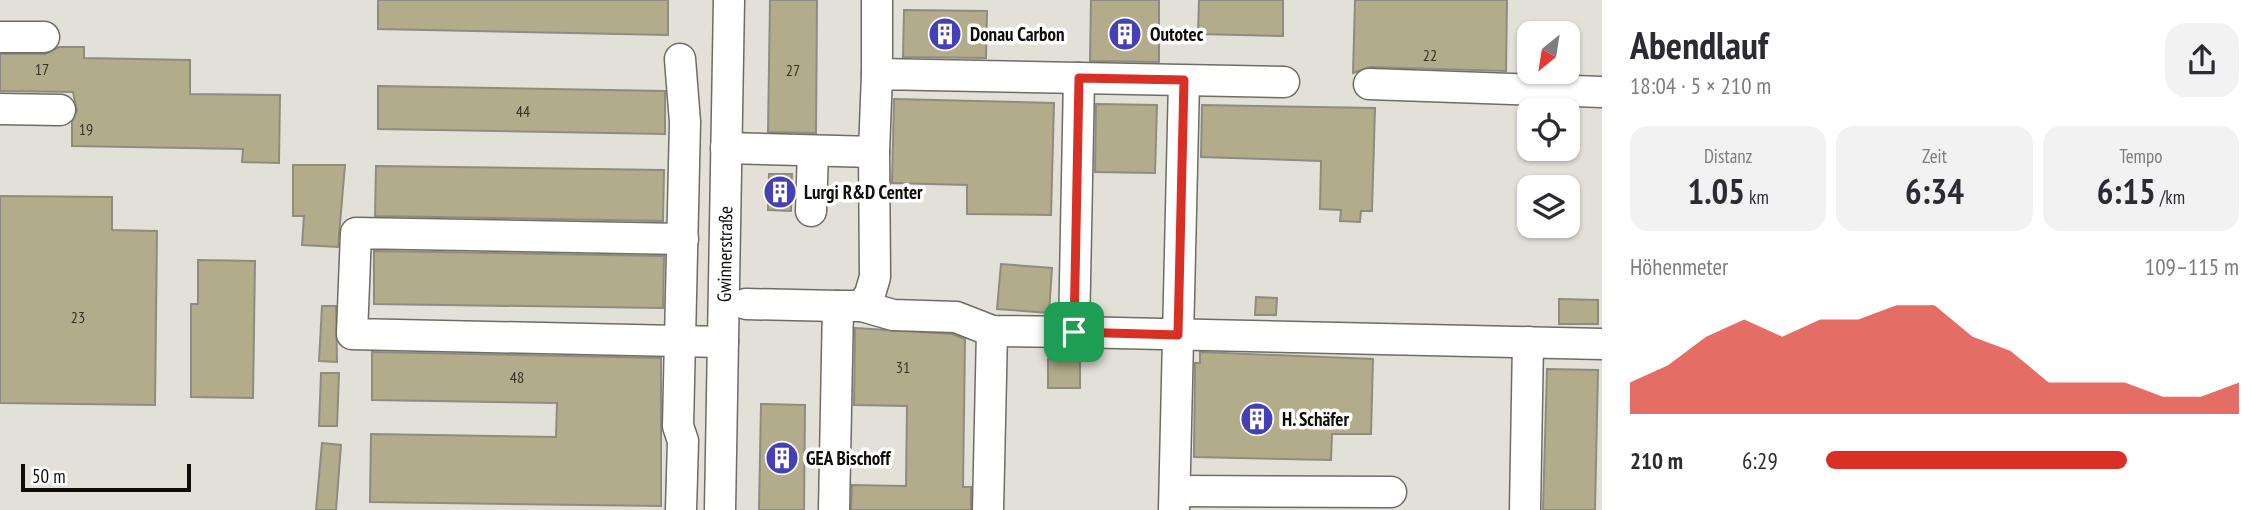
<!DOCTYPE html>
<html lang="de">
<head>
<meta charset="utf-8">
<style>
	body { margin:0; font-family:"PT Sans Narrow",sans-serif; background:#f2f2f3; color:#2b2b33; height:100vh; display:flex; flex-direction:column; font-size:26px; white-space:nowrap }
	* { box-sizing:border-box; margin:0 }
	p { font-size:23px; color:#7c7c81 }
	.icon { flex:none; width:38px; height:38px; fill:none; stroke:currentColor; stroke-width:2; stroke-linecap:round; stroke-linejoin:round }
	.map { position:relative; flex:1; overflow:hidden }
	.drawer { display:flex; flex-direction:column; background:#fff; width:665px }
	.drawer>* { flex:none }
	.needle { width:46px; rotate:210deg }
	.tools { position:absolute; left:1517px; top:21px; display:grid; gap:14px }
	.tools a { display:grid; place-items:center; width:63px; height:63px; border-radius:14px; background:#fff; box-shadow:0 2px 5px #0004; font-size:35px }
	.scale { position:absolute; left:21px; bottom:18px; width:170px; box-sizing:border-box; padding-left:7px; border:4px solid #0d0c09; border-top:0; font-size:19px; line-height:24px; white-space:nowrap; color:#0d0c09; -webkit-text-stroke:5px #fff; paint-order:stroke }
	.pin { position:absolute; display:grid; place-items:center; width:60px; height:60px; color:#fff; margin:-30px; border-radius:14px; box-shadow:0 4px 10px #0006 }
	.round { display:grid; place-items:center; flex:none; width:74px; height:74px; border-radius:21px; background:#f2f2f3 }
	.headline { display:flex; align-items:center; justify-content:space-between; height:119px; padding:0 28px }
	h1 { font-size:38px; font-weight:700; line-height:52px }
	.figures { display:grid; grid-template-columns:repeat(3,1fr); gap:10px; height:119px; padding:7px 28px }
	.figures div { display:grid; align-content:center; border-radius:18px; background:#f2f2f3; text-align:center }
	.figures b { font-size:35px; font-weight:700 }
	.figures small { font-size:19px; font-weight:400 }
	.figures p { font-size:19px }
	.chart { height:196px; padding:14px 28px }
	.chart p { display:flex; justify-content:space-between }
	.chart svg { width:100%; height:126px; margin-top:7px; fill:#d93025; opacity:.7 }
	ul { padding:0 28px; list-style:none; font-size:23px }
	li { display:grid; grid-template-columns:112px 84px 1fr; align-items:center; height:52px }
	li i { height:18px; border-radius:9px; background:#d93025 }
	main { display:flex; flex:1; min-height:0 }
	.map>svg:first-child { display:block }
</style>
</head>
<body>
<main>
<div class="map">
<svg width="1602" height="510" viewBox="0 0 1602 510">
	<rect width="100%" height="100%" fill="#e3e1d7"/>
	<path fill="#b2ac8a" stroke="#8e8c82" stroke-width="2" d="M 378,0 L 668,0 L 668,35 L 378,29 Z
		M 770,0 L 817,0 L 816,133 L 768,132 Z
		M 1091,0 L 1159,0 L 1159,62 L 1090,61 Z
		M 1199,0 L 1283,0 L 1283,36 L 1198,34 Z
		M 1355,0 L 1507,0 L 1506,71 L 1370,67 L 1353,73 Z
		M 904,10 L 987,11 L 986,58 L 903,57 Z
		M 59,47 L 84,47 L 84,58 L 190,60 L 190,94 L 280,95 L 279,163 L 242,162 L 243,149 L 72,146 L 72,122 L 77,111 L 73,92 L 0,91 L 0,54 L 45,54 Z
		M 378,86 L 665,91 L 665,134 L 378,129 Z
		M 894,99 L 1054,103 L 1051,215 L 967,214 L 967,185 L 892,183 Z
		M 1096,104 L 1157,105 L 1155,173 L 1095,172 Z
		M 1202,105 L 1375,108 L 1372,211 L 1361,211 L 1360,222 L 1340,221 L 1341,210 L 1320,209 L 1321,161 L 1201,157 Z
		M 293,165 L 345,165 L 338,247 L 302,245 L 304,216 L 293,216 Z
		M 376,166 L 664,170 L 663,221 L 375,216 Z
		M 769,174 L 792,174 L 791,211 L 768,210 Z
		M 0,196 L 112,197 L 112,230 L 157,231 L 155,405 L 0,403 Z
		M 374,251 L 664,256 L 663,308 L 374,304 Z
		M 198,260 L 255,261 L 253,398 L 191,397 L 191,304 L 198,304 Z
		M 1001,264 L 1052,268 L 1049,313 L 997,309 Z
		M 1256,297 L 1277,298 L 1276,315 L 1255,315 Z
		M 1559,299 L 1598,300 L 1598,324 L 1559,324 Z
		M 322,306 L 336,306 L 337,362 L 319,361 Z
		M 855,328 L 952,334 L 965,339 L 963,487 L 971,487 L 971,510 L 851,510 L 852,485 L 906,486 L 907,406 L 854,405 Z
		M 372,352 L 661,358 L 661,506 L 370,502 L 371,434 L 556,437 L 557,403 L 372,400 Z
		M 1200,352 L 1373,359 L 1371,434 L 1332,434 L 1331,460 L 1194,457 L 1195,363 L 1200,363 Z
		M 1048,359 L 1080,359 L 1080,388 L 1048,388 Z
		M 1547,369 L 1598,370 L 1595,510 L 1543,510 Z
		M 321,373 L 339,373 L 337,426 L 319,426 Z
		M 761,404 L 805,405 L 804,510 L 759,510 Z
		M 322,443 L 341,445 L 336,510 L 316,510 Z"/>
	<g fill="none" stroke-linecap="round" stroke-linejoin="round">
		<defs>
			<g id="minor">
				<path d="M 0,37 L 44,37"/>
				<path d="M 680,59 L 685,122 L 678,426 L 683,441 L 681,510"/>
				<path d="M 877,74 L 877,0"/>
				<path d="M 1369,84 L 1602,92"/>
				<path d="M 0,109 L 60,110"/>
				<path d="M 726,148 L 874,152 L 877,74 L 1284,82"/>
				<path d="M 811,211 L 813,151"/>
				<path d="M 683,239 L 356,233 L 352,334 L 723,342"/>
				<path d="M 746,304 L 838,306"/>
				<path d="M 862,306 L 870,294 L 875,277 L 874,152"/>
				<path d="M 1074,332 L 1602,344"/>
				<path d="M 1175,491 L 1391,492"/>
				<path id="s1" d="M 720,510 L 729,0"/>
				<path d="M 834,510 L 838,306 L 862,306 L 893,315 L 956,317 L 992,331 L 1074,332 L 1079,78"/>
				<path d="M 988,510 L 992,331"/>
				<path d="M 1174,510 L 1184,81"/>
				<path d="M 1525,510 L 1528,342"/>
			</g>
		</defs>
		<use href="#minor" stroke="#6e6c63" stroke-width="33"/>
		<use href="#minor" stroke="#fff" stroke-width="30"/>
	</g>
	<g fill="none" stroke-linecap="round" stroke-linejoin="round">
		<defs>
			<path id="route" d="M 1079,78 L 1184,80 L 1178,335 L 1074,332 Z"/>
		</defs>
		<use href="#route" stroke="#fff" stroke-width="14"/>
		<use href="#route" stroke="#d93025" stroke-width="9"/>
	</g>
	<defs>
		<symbol id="building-disc" viewBox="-11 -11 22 22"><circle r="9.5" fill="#4540b6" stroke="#fff"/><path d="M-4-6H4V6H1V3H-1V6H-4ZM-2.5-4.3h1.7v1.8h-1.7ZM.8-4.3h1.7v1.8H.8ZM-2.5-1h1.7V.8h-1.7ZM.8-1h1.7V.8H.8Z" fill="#fff"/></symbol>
	</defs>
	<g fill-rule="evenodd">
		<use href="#building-disc" x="926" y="15" width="38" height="38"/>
		<use href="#building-disc" x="1106" y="15" width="38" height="38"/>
		<use href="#building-disc" x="761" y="173" width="38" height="38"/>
		<use href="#building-disc" x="1238" y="400" width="38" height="38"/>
		<use href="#building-disc" x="763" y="439" width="38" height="38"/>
	</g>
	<g text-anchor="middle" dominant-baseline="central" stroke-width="7" stroke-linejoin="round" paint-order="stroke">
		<g font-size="16" fill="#363429">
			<text x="1430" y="55">22</text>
			<text x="42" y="69">17</text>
			<text x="793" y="70">27</text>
			<text x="523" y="111">44</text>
			<text x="86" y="129">19</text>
			<text x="78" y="317">23</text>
			<text x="903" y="367">31</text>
			<text x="517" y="377">48</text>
		</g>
		<g font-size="19" font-weight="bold" fill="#0d0c09" stroke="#fff" text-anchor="start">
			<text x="970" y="34">Donau Carbon</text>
			<text x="1150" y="34">Outotec</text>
			<text x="804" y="192">Lurgi R&amp;D Center</text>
			<text x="1282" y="419">H. Schäfer</text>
			<text x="806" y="458">GEA Bischoff</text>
		</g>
		<g font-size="19" fill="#0d0c09" stroke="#fff">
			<text stroke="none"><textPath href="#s1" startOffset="256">Gwinnerstraße</textPath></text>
		</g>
	</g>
</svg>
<div class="tools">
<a><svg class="needle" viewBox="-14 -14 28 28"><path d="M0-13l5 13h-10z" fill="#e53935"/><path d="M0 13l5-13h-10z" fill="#7c7c81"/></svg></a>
<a><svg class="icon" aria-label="locate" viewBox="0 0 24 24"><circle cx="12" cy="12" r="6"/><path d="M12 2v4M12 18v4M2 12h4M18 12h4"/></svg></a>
<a><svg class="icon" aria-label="layers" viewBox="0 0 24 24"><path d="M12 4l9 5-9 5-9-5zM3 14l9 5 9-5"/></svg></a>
</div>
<div class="scale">50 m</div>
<div class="pin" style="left:1074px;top:332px;background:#1e9e55"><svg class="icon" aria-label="arrive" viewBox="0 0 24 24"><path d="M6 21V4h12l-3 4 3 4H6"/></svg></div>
</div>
<section class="drawer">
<div class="headline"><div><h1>Abendlauf</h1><p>18:04 · 5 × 210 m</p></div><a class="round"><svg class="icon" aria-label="share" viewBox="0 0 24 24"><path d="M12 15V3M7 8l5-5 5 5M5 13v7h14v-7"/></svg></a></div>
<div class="figures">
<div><p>Distanz</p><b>1.05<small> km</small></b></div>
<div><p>Zeit</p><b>6:34</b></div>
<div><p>Tempo</p><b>6:15<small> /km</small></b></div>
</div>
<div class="chart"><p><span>Höhenmeter</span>109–115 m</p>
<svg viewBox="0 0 160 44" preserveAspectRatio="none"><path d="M0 44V33L10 27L20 17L30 11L40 17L50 11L60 11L70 6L80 6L90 17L100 22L110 33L120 33L130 33L140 38L150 38L160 33V44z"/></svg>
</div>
<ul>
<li><b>210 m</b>6:29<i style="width:73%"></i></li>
</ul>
</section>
</main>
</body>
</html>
